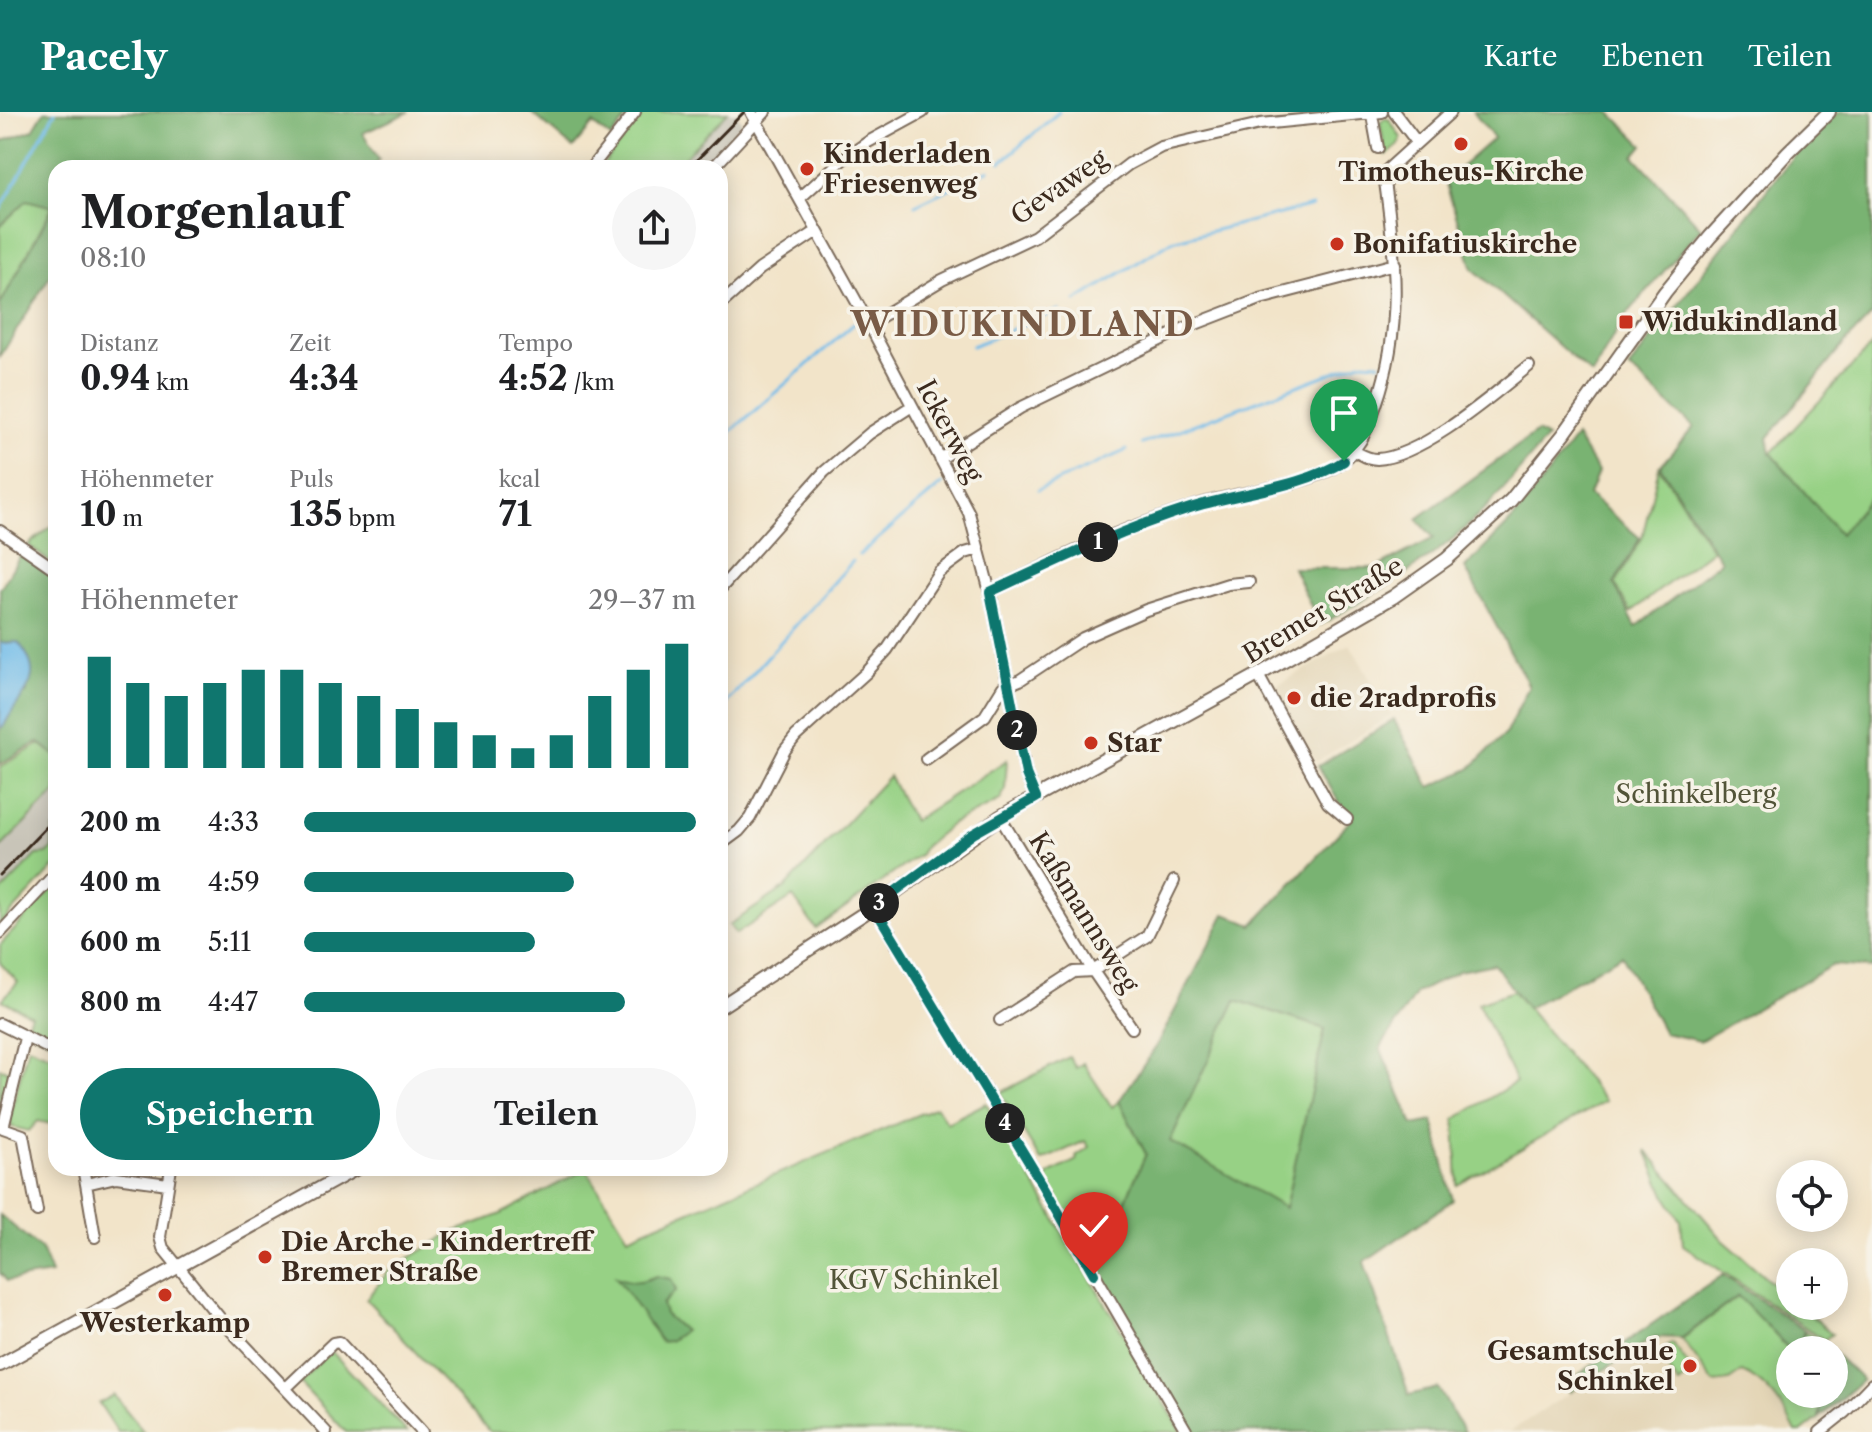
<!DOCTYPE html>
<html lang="de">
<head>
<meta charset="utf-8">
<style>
	body { margin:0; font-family:"Libre Caslon Text",serif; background:#f6f6f6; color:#202124; height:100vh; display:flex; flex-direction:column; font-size:30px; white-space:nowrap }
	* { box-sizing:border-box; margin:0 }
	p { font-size:26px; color:#757577 }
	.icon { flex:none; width:44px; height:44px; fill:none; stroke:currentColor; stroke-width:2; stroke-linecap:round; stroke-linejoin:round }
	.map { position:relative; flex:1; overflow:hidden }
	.panel { position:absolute; left:48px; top:48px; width:680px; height:1016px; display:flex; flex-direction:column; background:#fff; border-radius:24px; box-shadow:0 4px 20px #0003 }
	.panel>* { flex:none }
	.tools { position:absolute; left:1776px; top:1048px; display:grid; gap:16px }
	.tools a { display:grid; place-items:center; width:72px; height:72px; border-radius:50%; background:#fff; box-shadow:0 4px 20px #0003; font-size:40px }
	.pin { position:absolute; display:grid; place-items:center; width:68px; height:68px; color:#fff; margin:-82px -34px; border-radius:50% 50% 50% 0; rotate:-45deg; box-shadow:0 0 8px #0007 }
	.pin .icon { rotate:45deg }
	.km { position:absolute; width:40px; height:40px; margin:-20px; border-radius:50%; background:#222; color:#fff; font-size:22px; line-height:40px; text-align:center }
	.round { display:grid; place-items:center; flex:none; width:84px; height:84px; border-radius:42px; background:#f6f6f6 }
	.headline { display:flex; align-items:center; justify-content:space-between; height:136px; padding:0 32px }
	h1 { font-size:44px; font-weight:700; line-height:60px }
	.stats { display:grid; grid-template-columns:repeat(3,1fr); gap:12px; height:136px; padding:8px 32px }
	.stats div { display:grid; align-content:center }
	.stats b { font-size:34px; font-weight:700 }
	.stats small { font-size:22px; font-weight:400 }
	.stats p { font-size:22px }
	.chart { height:224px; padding:16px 32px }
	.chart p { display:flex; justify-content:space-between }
	.chart svg { width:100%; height:144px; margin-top:8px; stroke:#0f766e; stroke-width:6 }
	.button { display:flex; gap:16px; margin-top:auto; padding:16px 32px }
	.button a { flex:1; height:92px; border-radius:48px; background:#0f766e; color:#fff; font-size:32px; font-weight:700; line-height:92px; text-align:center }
	.button a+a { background:#f6f6f6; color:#202124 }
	ul { padding:0 32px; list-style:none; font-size:26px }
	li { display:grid; grid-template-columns:128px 96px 1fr; align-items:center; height:60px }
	li i { height:20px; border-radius:10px; background:#0f766e }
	header { display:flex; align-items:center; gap:48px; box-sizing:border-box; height:112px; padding:0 40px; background:#0f766e; color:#fff }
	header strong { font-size:38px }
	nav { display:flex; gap:44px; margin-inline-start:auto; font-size:28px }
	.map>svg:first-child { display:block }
</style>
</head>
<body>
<header>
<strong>Pacely</strong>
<nav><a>Karte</a><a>Ebenen</a><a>Teilen</a></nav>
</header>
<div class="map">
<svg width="1872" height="1320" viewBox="0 0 1872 1320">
	<rect width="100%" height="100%" fill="#f7f3e8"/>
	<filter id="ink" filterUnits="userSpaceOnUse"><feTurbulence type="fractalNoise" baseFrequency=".0125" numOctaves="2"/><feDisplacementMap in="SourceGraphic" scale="16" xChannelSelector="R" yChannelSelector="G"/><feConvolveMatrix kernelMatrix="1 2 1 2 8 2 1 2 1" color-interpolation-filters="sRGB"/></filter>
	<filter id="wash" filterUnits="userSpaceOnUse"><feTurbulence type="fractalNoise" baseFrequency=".006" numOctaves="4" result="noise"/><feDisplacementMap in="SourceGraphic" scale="32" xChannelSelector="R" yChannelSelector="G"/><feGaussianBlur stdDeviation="1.8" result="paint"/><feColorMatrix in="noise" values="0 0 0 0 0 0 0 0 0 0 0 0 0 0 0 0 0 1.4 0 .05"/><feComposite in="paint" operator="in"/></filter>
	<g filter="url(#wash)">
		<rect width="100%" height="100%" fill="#f2e4c9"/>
		<path fill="#e4d6b7" d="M 1350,532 L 1391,604 L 1316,650 L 1272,576 Z
			M 1723,1162 L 1832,1238 L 1790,1238 L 1790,1282 L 1834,1282 L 1834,1240 L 1863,1268 L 1802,1320 L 1509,1320 L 1568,1282 L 1564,1272 Z"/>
		<path fill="#c8c4b8" d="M 728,0 L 736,0 L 742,11 L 699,56 L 674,56 Z
			M 56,680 L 56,715 L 53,718 L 52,737 L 47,742 L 36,743 L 0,781 L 0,736 Z"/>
		<path fill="#97d185" stroke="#697e52" stroke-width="2" d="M 645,0 L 728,0 L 674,56 L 600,56 Z
			M 1385,6 L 1390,8 L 1401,26 L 1399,33 L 1386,44 L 1380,10 Z
			M 27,88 L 53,94 L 0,193 L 0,114 Z
			M 1872,233 L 1872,383 L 1840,422 L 1771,341 Z
			M 1344,283 L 1370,289 L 1355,326 L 1323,301 L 1331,289 Z
			M 1659,355 L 1712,438 L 1631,500 L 1615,472 L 1642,426 Z
			M 56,411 L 56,455 L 28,433 Z
			M 40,632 L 56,644 L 56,680 L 0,736 L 0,655 Z
			M 1007,648 L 1005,677 L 1000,688 L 953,711 L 925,734 L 920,742 L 816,817 L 793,785 L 736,822 L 729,813 L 786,775 L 889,664 L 913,709 Z
			M 56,715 L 56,753 L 0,813 L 0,781 L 37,743 L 47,742 L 52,737 L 53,718 Z
			M 56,773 L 56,932 L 25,918 L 31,903 L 2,888 L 18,870 L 0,851 L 0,833 Z
			M 1513,879 L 1605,989 L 1458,1073 L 1455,1007 L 1516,970 L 1478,891 Z
			M 1236,888 L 1325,917 L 1285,1097 L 1170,1029 Z
			M 28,934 L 55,945 L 53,951 L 56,953 L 56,1013 L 38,1009 L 29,1019 L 12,1015 L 9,1008 Z
			M 1069,945 L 1076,956 L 1083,951 L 1112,995 L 1119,989 L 1146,1042 L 1095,1158 L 1046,1067 L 1049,1062 L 1077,1048 L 1076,1044 L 1089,1035 L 1085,1029 L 1041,1049 L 1000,981 Z
			M 0,956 L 12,960 L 0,1009 Z
			M 986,991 L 1182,1320 L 490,1320 L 366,1187 L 391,1157 L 451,1121 L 501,1102 L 586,1057 L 628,1125 L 936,995 L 947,1011 Z
			M 1646,1038 L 1723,1128 L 1790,1186 L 1790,1194 L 1800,1194 L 1832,1222 L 1824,1228 L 1683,1133 L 1681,1109 L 1666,1085 Z
			M 1739,1184 L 1790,1239 L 1790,1282 L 1820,1282 L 1819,1306 L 1801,1320 L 1796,1320 C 1784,1296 1768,1271 1742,1260 L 1729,1269 L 1714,1271 L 1682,1227 Z
			M 1805,1219 L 1822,1230 L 1822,1238 L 1800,1238 Z
			M 1672,1231 L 1694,1260 L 1679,1272 L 1657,1243 Z
			M 331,1239 L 407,1320 L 346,1320 L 299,1270 Z
			M 114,1283 L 144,1320 L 118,1320 L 99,1291 Z"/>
		<path fill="#79b372" stroke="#5a6e48" stroke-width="2" fill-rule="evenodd" d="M 44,0 L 409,0 L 363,21 L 379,48 L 372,56 L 56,56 L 56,154 L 0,245 L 0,193 L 53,95 L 27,88 L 0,114 L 0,30 L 33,18 Z
			M 531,0 L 631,0 L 611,26 L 593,12 L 573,36 Z
			M 1473,0 L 1610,0 L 1643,33 L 1634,44 L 1701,116 L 1623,207 L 1592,263 L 1473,157 L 1445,69 L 1494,26 Z
			M 1839,0 L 1872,0 L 1872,203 L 1843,233 L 1768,326 L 1771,341 L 1840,422 L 1872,383 L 1872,856 L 1833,853 L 1700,929 L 1664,921 L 1622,843 L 1527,896 L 1494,852 L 1459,859 L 1416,881 L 1380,936 L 1413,1013 L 1433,1009 L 1453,1088 L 1364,1150 L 1409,1283 L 1438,1276 L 1464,1320 L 1188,1320 L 1095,1158 L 1146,1042 L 1119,989 L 1156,935 L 1225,802 L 1253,813 L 1350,709 L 1318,654 L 1394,608 L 1430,675 L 1470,657 L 1506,621 L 1529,574 L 1465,456 L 1514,406 L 1576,325 L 1598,360 L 1589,383 L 1640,426 L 1614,472 L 1636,515 L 1721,449 L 1660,354 L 1694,315 L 1629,256 L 1794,43 ZM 1236,888 L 1325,917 L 1285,1096 L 1170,1029 Z
			M 1537,320 L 1547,326 C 1514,365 1481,406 1440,437 C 1402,466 1362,490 1320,513 L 1293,456 L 1376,456 L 1434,426 L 1417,407 Z
			M 24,437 L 56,462 L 56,644 L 38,630 L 0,652 L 0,616 L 17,590 L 27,580 L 9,530 L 0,531 L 0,477 Z
			M 0,1103 L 41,1137 L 51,1162 L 7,1169 L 0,1161 Z
			M 1723,1163 L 1804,1218 L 1799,1238 L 1790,1238 L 1738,1184 L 1682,1226 L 1655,1225 L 1570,1280 L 1565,1272 Z
			M 656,1164 L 671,1167 L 676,1178 L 662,1192 L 665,1202 L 684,1219 L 670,1229 L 661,1230 L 616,1165 C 631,1171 641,1171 656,1164 Z
			M 1834,1241 L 1862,1268 L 1820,1305 L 1821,1282 L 1834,1282 Z"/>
		<path fill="#eeda9e" stroke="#94825e" stroke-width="2" d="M 1343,293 L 1350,296 L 1358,308 L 1344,314 L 1340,312 L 1340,295 Z"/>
		<path fill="#70bbe9" stroke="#567284" stroke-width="2" d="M 18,530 C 50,568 20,580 4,614 L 0,616 L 0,531 Z"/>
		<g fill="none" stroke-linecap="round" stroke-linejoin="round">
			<path stroke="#70bbe9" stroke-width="3" d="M 1001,50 L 1059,0
				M 915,93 L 989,58
				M 0,98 L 55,0
				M 1076,189 L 1172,129 L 1312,94
				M 972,234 L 1059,198
				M 720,329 L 855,211
				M 1142,332 L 1361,250 L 1380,251
				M 1038,378 L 1127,338
				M 859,443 L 942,372
				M 720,598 L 853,449"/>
		</g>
	</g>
	<g filter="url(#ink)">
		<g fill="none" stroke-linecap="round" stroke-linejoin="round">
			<defs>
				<path id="minor" d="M 751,0 L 869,212 L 969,401 L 990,480 L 1026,662 L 1036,686
					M 1394,0 L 1416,29
					M 1372,3 L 1378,36
					M 591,56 L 635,0
					M 713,56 L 765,0
					M 800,86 L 842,48 L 868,30 L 923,0
					M 720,193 L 760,157 L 817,119
					M 869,212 L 942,168 L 1035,124 L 1129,52 L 1161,35 L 1260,12 L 1382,0
					M 1354,339 C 1362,343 1368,347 1377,347 C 1422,345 1495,281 1529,254
					M 940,347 L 1020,296 L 1185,216 L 1260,187 L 1395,152
					M 0,419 L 56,458
					M 720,477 L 824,360 L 870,321 L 912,294
					M 990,480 C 1034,460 1077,436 1123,419 C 1149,409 1177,400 1204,391 C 1241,379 1300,375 1333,356 C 1358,342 1367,319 1376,293 C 1403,216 1396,148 1385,70 L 1387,58 L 1451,0
					M 1258,563 L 1328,691 L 1347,707
					M 926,647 L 985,604 L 1003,575 L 1020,568 L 1083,526 L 1146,498 L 1228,472 L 1249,470
					M 1000,705 L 1093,859 L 1132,916
					M 720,733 L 739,719 L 750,706 L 785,638 L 796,624 L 867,560 L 887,538 L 939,460 L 965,441 L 979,437
					M 874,795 L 1044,1075 L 1187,1320
					M 0,821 L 56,761
					M 1000,908 L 1074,860 L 1093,859 L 1147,824 L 1174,769
					M 0,912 L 56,940
					M 25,926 L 3,1016 L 23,1023 L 37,1099
					M 83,1056 L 86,1072
					M 171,1056 L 160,1125 L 163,1136 L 223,1210 L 326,1320
					M 95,1125 L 86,1072 L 116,1065 L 168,1072
					M 286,1276 L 333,1231 L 339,1230 L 422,1320
					M 1820,1320 L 1845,1300 L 1872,1272"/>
				<path id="major" d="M 720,895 L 874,795 L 1000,705 L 1258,563 L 1393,485 L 1447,447 L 1511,388 L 1564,322 L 1665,180 L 1710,125 L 1788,40 L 1829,0
					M 0,1253 L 357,1056"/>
			</defs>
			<use href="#minor" stroke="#7b6b5a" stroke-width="14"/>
			<use href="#major" stroke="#7b6b5a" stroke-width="16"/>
			<use href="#minor" stroke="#fff" stroke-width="10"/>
			<use href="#major" stroke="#fff" stroke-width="12"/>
			<path stroke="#3b2a1e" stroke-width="3" d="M 689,56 L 744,0
				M 0,763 L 56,705"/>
		</g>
	</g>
	<g fill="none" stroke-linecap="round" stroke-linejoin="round" filter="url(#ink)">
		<defs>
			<path id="route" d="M 1094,1162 L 1044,1075 L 874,795 L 973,722 L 1036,686 L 1026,662 L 990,480 C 1055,450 1118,419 1187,397 C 1235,381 1302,376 1344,349"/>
		</defs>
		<use href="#route" stroke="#fff" stroke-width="16"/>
		<use href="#route" stroke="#0f766e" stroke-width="10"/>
	</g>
	<g fill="#c8321e" stroke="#f7f3e8" stroke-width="3">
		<circle cx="1461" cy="32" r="8"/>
		<circle cx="807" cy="57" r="8"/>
		<circle cx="1337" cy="132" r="8"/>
		<rect x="1618" y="202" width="16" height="16" rx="4"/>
		<circle cx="1294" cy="586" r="8"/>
		<circle cx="1091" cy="631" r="8"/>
		<circle cx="265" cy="1145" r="8"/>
		<circle cx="165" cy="1183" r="8"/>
		<circle cx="1690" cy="1254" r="8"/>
	</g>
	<g text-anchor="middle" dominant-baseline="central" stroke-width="7" stroke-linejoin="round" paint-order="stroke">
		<g font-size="26" font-weight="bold" fill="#3b2a1e" stroke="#f7f3e8" text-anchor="start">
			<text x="823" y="42">Kinderladen<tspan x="823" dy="30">Friesenweg</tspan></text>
			<text x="1461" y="60" text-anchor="middle">Timotheus-Kirche</text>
			<text x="1353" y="132">Bonifatiuskirche</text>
			<text x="1642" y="210">Widukindland</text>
			<text x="1310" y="586">die 2radprofis</text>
			<text x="1107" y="631">Star</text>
			<text x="281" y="1130">Die Arche - Kindertreff<tspan x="281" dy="30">Bremer Straße</tspan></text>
			<text x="165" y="1211" text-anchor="middle">Westerkamp</text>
			<text x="1674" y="1239" text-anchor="end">Gesamtschule<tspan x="1674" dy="30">Schinkel</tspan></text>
		</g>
		<g font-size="26" fill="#3b2a1e" stroke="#f7f3e8">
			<text transform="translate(1059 75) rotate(-35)">Gevaweg</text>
			<text transform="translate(950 319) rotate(62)">Ickerweg</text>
			<text transform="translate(1323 498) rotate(-31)">Bremer Straße</text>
			<text transform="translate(1084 800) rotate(58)">Kaßmannsweg</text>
		</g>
		<g font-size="26" fill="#525438" stroke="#f7f3e8">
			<text x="1696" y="682">Schinkelberg</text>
			<text x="914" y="1168">KGV Schinkel</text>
		</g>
		<g font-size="34" font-weight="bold" letter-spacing="2" fill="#795b46" stroke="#f7f3e8">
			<text x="1023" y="212">WIDUKINDLAND</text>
		</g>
	</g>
</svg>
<div class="tools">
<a><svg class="icon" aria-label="locate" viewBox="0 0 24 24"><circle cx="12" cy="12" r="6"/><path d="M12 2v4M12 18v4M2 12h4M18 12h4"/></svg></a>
<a>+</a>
<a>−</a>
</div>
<div class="pin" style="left:1344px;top:349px;background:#1e9e55"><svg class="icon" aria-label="arrive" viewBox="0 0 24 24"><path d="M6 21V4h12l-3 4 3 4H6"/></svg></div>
<div class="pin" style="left:1094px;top:1162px;background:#d93025"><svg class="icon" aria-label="check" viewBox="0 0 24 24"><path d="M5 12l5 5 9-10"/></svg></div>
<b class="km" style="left:1098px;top:430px">1</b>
<b class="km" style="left:1017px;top:618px">2</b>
<b class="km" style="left:879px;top:791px">3</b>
<b class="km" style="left:1005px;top:1011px">4</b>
<section class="panel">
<div class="headline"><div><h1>Morgenlauf</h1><p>08:10</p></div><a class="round"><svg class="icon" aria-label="share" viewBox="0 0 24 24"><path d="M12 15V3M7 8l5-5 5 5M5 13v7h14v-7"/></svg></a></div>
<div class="stats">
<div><p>Distanz</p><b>0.94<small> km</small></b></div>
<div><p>Zeit</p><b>4:34</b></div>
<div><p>Tempo</p><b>4:52<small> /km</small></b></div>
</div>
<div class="stats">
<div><p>Höhenmeter</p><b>10<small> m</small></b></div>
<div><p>Puls</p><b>135<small> bpm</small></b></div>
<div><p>kcal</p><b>71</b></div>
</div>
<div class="chart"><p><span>Höhenmeter</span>29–37 m</p>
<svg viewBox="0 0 160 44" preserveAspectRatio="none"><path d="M5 44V10M15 44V18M25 44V22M35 44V18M45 44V14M55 44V14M65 44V18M75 44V22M85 44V26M95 44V30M105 44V34M115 44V38M125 44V34M135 44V22M145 44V14M155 44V6"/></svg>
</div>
<ul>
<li><b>200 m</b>4:33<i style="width:100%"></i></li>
<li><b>400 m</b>4:59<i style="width:69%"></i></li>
<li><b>600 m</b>5:11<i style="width:59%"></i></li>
<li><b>800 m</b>4:47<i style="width:82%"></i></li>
</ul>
<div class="button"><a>Speichern</a><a>Teilen</a></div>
</section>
</div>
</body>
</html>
